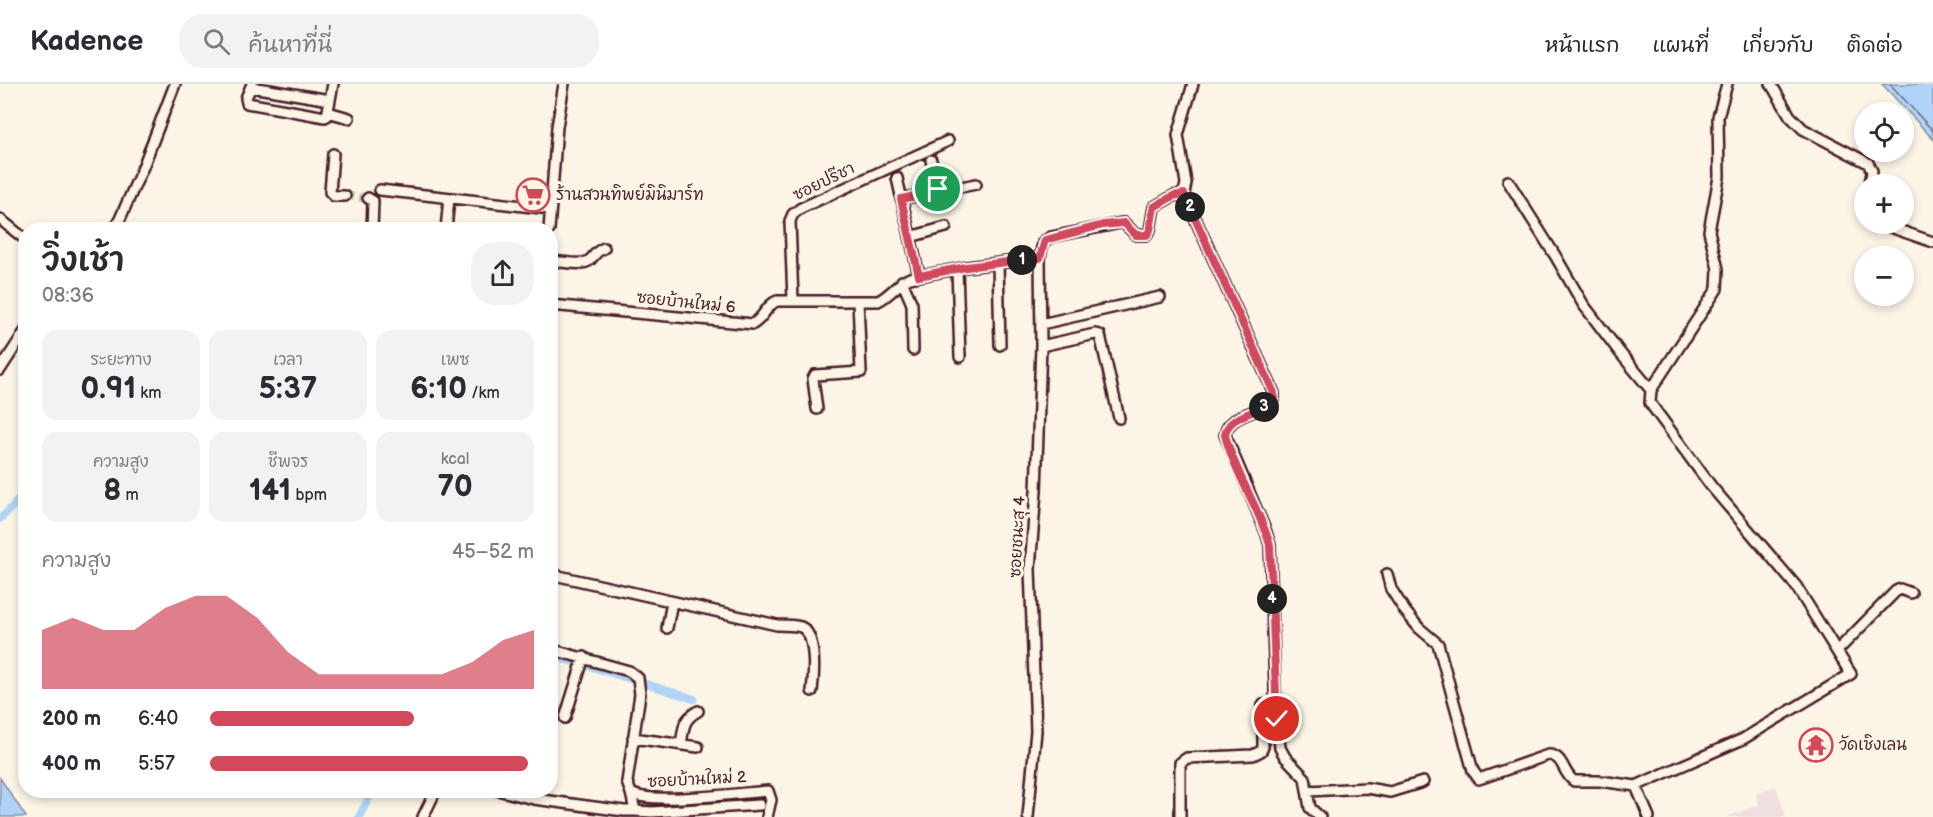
<!DOCTYPE html>
<html lang="th">
<head>
<meta charset="utf-8">
<style>
	body { margin:0; font-family:"Balsamiq Sans","Playpen Sans Thai",sans-serif; background:#f2f2f3; color:#2b2b33; height:100vh; display:flex; flex-direction:column; font-size:22px; white-space:nowrap }
	* { box-sizing:border-box; margin:0 }
	p { font-size:20px; color:#7c7c81 }
	.icon { flex:none; width:33px; height:33px; fill:none; stroke:currentColor; stroke-width:2; stroke-linecap:round; stroke-linejoin:round }
	.map { position:relative; flex:1; overflow:hidden }
	.side { position:absolute; left:18px; top:138px; width:540px; height:576px; display:flex; flex-direction:column; background:#fff; border-radius:24px; box-shadow:0 3px 9px #0003 }
	.side>* { flex:none }
	.tools { position:absolute; left:1854px; top:18px; display:grid; gap:12px }
	.tools a { display:grid; place-items:center; width:60px; height:60px; border-radius:50%; background:#fff; box-shadow:0 3px 9px #0003; font-size:30px }
	.pin { position:absolute; display:grid; place-items:center; width:51px; height:51px; color:#fff; margin:-26px; border:3px solid #fff; border-radius:50%; box-shadow:0 2px 6px #0007 }
	.km { position:absolute; width:30px; height:30px; margin:-15px; border-radius:50%; background:#222; color:#fff; font-size:16px; line-height:30px; text-align:center }
	.round { display:grid; place-items:center; flex:none; width:63px; height:63px; border-radius:24px; background:#f2f2f3 }
	.head { display:flex; align-items:center; justify-content:space-between; height:102px; padding:0 24px }
	h1 { font-size:33px; font-weight:600; line-height:45px }
	.stats { display:grid; grid-template-columns:repeat(3,1fr); gap:9px; height:102px; padding:6px 24px }
	.stats div { display:grid; align-content:center; border-radius:15px; background:#f2f2f3; text-align:center }
	.stats b { font-size:30px; font-weight:600 }
	.stats small { font-size:16px; font-weight:400 }
	.stats p { font-size:16px }
	.chart { height:168px; padding:12px 24px }
	.chart p { display:flex; justify-content:space-between }
	.chart svg { width:100%; height:108px; margin-top:6px; fill:#d1495b; opacity:.7 }
	ul { padding:0 24px; list-style:none; font-size:20px }
	li { display:grid; grid-template-columns:96px 72px 1fr; align-items:center; height:45px }
	li i { height:15px; border-radius:8px; background:#d1495b }
	header { display:flex; align-items:center; gap:36px; box-sizing:border-box; height:84px; padding:0 30px; background:#fff; border-bottom:2px solid #e1e1e2 }
	header strong { font-size:28px }
	nav { display:flex; gap:33px; margin-inline-start:auto; font-size:21px }
	.search { width:420px; height:54px; background:#f2f2f3; display:flex; align-items:center; gap:15px; box-sizing:border-box; padding:0 21px; border-radius:24px; color:#7c7c81; font-size:22px }
	.map>svg:first-child { display:block }
</style>
</head>
<body>
<header>
<strong>Kadence</strong>
<div class="search"><svg class="icon" aria-label="search" viewBox="0 0 24 24"><circle cx="10" cy="10" r="6"/><path d="M15 15l6 6"/></svg>ค้นหาที่นี่</div>
<nav><a>หน้าแรก</a><a>แผนที่</a><a>เกี่ยวกับ</a><a>ติดต่อ</a></nav>
</header>
<div class="map">
<svg width="1933" height="733" viewBox="0 0 1933 733">
	<rect width="100%" height="100%" fill="#fcf5e5"/>
	<filter id="ink" filterUnits="userSpaceOnUse"><feTurbulence type="fractalNoise" baseFrequency=".0167" numOctaves="2"/><feDisplacementMap in="SourceGraphic" scale="12" xChannelSelector="R" yChannelSelector="G"/><feConvolveMatrix kernelMatrix="1 2 1 2 8 2 1 2 1" color-interpolation-filters="sRGB"/></filter>
	<g filter="url(#ink)">
		<path fill="#f0dfe0" d="M 1776,702 L 1786,733 L 1726,733 L 1759,721 L 1756,709 Z"/>
		<path fill="#afd4f8" stroke="#878ca6" stroke-width="1.5" d="M 1882,0 L 1933,0 L 1933,55 Z
			M 0,694 L 26,733 L 0,733 Z"/>
		<g fill="none" stroke-linecap="round" stroke-linejoin="round">
			<path stroke="#72677d" stroke-width="1.5" d="M 1890,0 L 1933,47"/>
			<path stroke="#afd4f8" stroke-width="8" d="M 0,435 L 14,421 L 26,405
				M 550,572 L 592,583 L 694,615
				M 359,733 L 373,706"/>
			<path stroke="#d8cac0" stroke-width="9" stroke-dasharray="9 4.5" stroke-linecap="butt" d="M 345,112 L 368,114"/>
			<defs>
				<path id="minor" d="M 252,0 L 246,14 L 247,19 L 325,33 L 327,32 L 333,0
					M 1193,0 L 1178,51 L 1186,99 L 1184,110 L 1274,309 L 1274,315 C 1262,330 1228,329 1225,351 L 1266,448 L 1270,461 L 1275,606 L 1280,664 L 1285,673 L 1305,694 L 1310,724 L 1320,733
					M 1771,0 L 1790,32 L 1803,45 L 1868,79 L 1872,87 L 1870,100
					M 251,3 L 330,16
					M 328,28 L 349,34
					M 333,70 L 330,108 L 334,112 L 345,112
					M 931,76 L 938,107
					M 897,94 L 919,192
					M 1508,97 L 1556,173 L 1583,220 L 1621,270 L 1651,306
					M 380,106 L 550,125
					M 368,114 L 373,117 L 372,146
					M 901,115 L 976,100
					M 0,135 L 26,156
					M 1881,140 L 1933,158
					M 115,146 L 143,83 L 175,0
					M 446,146 L 449,114
					M 549,146 L 557,43 L 564,0
					M 910,153 L 946,143
					M 550,177 C 560,177 582,183 590,176 C 595,171 596,167 604,164
					M 998,179 L 1000,261
					M 957,185 L 960,273
					M 902,197 L 912,220 L 913,266
					M 793,216 L 790,137 L 793,130 L 801,124 L 948,57
					M 550,221 L 753,240 C 764,234 766,221 777,217 L 878,217 C 890,212 897,199 910,194 L 966,183 L 1040,174 L 1043,158 L 1051,153 L 1121,139 L 1124,139 L 1136,151 L 1147,151 L 1150,146 L 1154,123 L 1173,112 L 1184,110
					M 1041,240 L 1160,213
					M 1041,262 L 1095,250 L 1100,251 L 1119,334
					M 0,286 L 26,246
					M 817,325 L 813,295 L 815,291 L 861,288 L 858,217
					M 550,490 L 777,541 C 784,541 794,541 801,543 C 817,550 814,592 812,607
					M 1387,490 L 1391,505 L 1405,527 L 1419,544 L 1438,560 L 1473,687 L 1479,695 L 1548,671 C 1564,671 1562,689 1574,697 L 1600,697 L 1636,702 L 1649,696 L 1743,655 L 1851,590 L 1796,502 L 1711,402 L 1650,319 L 1651,306 L 1717,205 L 1718,185 L 1709,147 L 1719,93 L 1718,33 L 1727,0
					M 667,544 L 672,518
					M 550,565 L 629,587 L 638,594 L 640,610 L 627,698 L 631,709 C 650,721 741,709 768,707 L 771,716 L 767,733
					M 1837,567 L 1896,507 L 1900,505 L 1911,509
					M 565,634 L 584,573
					M 633,654 L 698,663
					M 681,661 C 684,644 682,636 698,627
					M 1636,702 L 1649,733
					M 497,706 L 534,715 L 624,727 L 635,727
					M 1308,707 L 1367,704 L 1390,708 L 1423,698
					M 631,709 L 635,727 L 652,728 L 760,721
					M 423,733 L 436,706
					M 1028,733 L 1036,647 L 1030,485 L 1036,407 L 1041,262 L 1040,174
					M 1180,733 L 1180,679 L 1187,674 L 1253,671 L 1261,667 L 1263,663 L 1263,621"/>
			</defs>
			<use href="#minor" stroke="#4a1f2b" stroke-width="14"/>
			<use href="#minor" stroke="#fcf5e5" stroke-width="9"/>
		</g>
	</g>
	<g fill="none" stroke-linecap="round" stroke-linejoin="round" filter="url(#ink)">
		<defs>
			<path id="route" d="M 938,105 L 938,107 L 935,108 L 901,115 L 919,192 L 966,183 L 1040,174 L 1045,156 L 1103,141 L 1124,139 L 1136,151 L 1147,151 L 1150,146 L 1154,123 L 1173,112 L 1184,110 L 1274,309 L 1274,315 C 1262,330 1228,329 1225,351 C 1235,390 1259,423 1270,461 L 1277,635"/>
		</defs>
		<use href="#route" stroke="#fff" stroke-width="12"/>
		<use href="#route" stroke="#d1495b" stroke-width="8"/>
	</g>
	<defs>
		<symbol id="supermarket-ring" viewBox="-11 -11 22 22"><circle r="9.5" fill="#fcf5e5" stroke="#d1495b" stroke-width="1.5"/><path d="M-6-5.5h2.5l.6 2H6L4.5 2H-2.5L-4.4-4H-6ZM-1.5 3.2a1.3 1.3 0 1 0 .1 0ZM3 3.2a1.3 1.3 0 1 0 .1 0Z" fill="#d1495b"/></symbol>
		<symbol id="temple-ring" viewBox="-11 -11 22 22"><circle r="9.5" fill="#fcf5e5" stroke="#d1495b" stroke-width="1.5"/><path d="M0-6L5-2H3V0L6.5 2.5H4V6H1.5V3h-3V6H-4V2.5H-6.5L-3 0V-2H-5Z" fill="#d1495b"/></symbol>
	</defs>
	<g fill-rule="evenodd">
		<use href="#supermarket-ring" x="514" y="92" width="38" height="38"/>
		<use href="#temple-ring" x="1797" y="642" width="38" height="38"/>
	</g>
	<g text-anchor="middle" dominant-baseline="central" stroke-width="6" stroke-linejoin="round" paint-order="stroke">
		<g font-size="16" fill="#4a1f2b" stroke="#fcf5e5">
			<text transform="translate(824 98) rotate(-26)">ซอยปรีชา</text>
			<text transform="translate(686 219) rotate(6)">ซอยบ้านใหม่ 6</text>
			<text transform="translate(1018 453) rotate(-87)">ซอยชนะสุ 4</text>
			<text transform="translate(697 696) rotate(-3)">ซอยบ้านใหม่ 2</text>
		</g>
		<g font-size="16" fill="#4a1f2b" stroke="#fcf5e5" text-anchor="start">
			<text x="556" y="111">ร้านสวนทิพย์มินิมาร์ท</text>
			<text x="1839" y="661">วัดเชิงเลน</text>
		</g>
	</g>
</svg>
<div class="tools">
<a><svg class="icon" aria-label="locate" viewBox="0 0 24 24"><circle cx="12" cy="12" r="6"/><path d="M12 2v4M12 18v4M2 12h4M18 12h4"/></svg></a>
<a>+</a>
<a>−</a>
</div>
<div class="pin" style="left:938px;top:105px;background:#1e9e55"><svg class="icon" aria-label="arrive" viewBox="0 0 24 24"><path d="M6 21V4h12l-3 4 3 4H6"/></svg></div>
<div class="pin" style="left:1277px;top:635px;background:#d93025"><svg class="icon" aria-label="check" viewBox="0 0 24 24"><path d="M5 12l5 5 9-10"/></svg></div>
<b class="km" style="left:1022px;top:176px">1</b>
<b class="km" style="left:1190px;top:123px">2</b>
<b class="km" style="left:1264px;top:323px">3</b>
<b class="km" style="left:1272px;top:515px">4</b>
<section class="side">
<div class="head"><div><h1>วิ่งเช้า</h1><p>08:36</p></div><a class="round"><svg class="icon" aria-label="share" viewBox="0 0 24 24"><path d="M12 15V3M7 8l5-5 5 5M5 13v7h14v-7"/></svg></a></div>
<div class="stats">
<div><p>ระยะทาง</p><b>0.91<small> km</small></b></div>
<div><p>เวลา</p><b>5:37</b></div>
<div><p>เพซ</p><b>6:10<small> /km</small></b></div>
</div>
<div class="stats">
<div><p>ความสูง</p><b>8<small> m</small></b></div>
<div><p>ชีพจร</p><b>141<small> bpm</small></b></div>
<div><p>kcal</p><b>70</b></div>
</div>
<div class="chart"><p><span>ความสูง</span>45–52 m</p>
<svg viewBox="0 0 160 44" preserveAspectRatio="none"><path d="M0 44V20L10 15L20 20L30 20L40 11L50 6L60 6L70 15L80 29L90 38L100 38L110 38L120 38L130 38L140 33L150 24L160 20V44z"/></svg>
</div>
<ul>
<li><b>200 m</b>6:40<i style="width:63%"></i></li>
<li><b>400 m</b>5:57<i style="width:98%"></i></li>
</ul>
</section>
</div>
</body>
</html>
